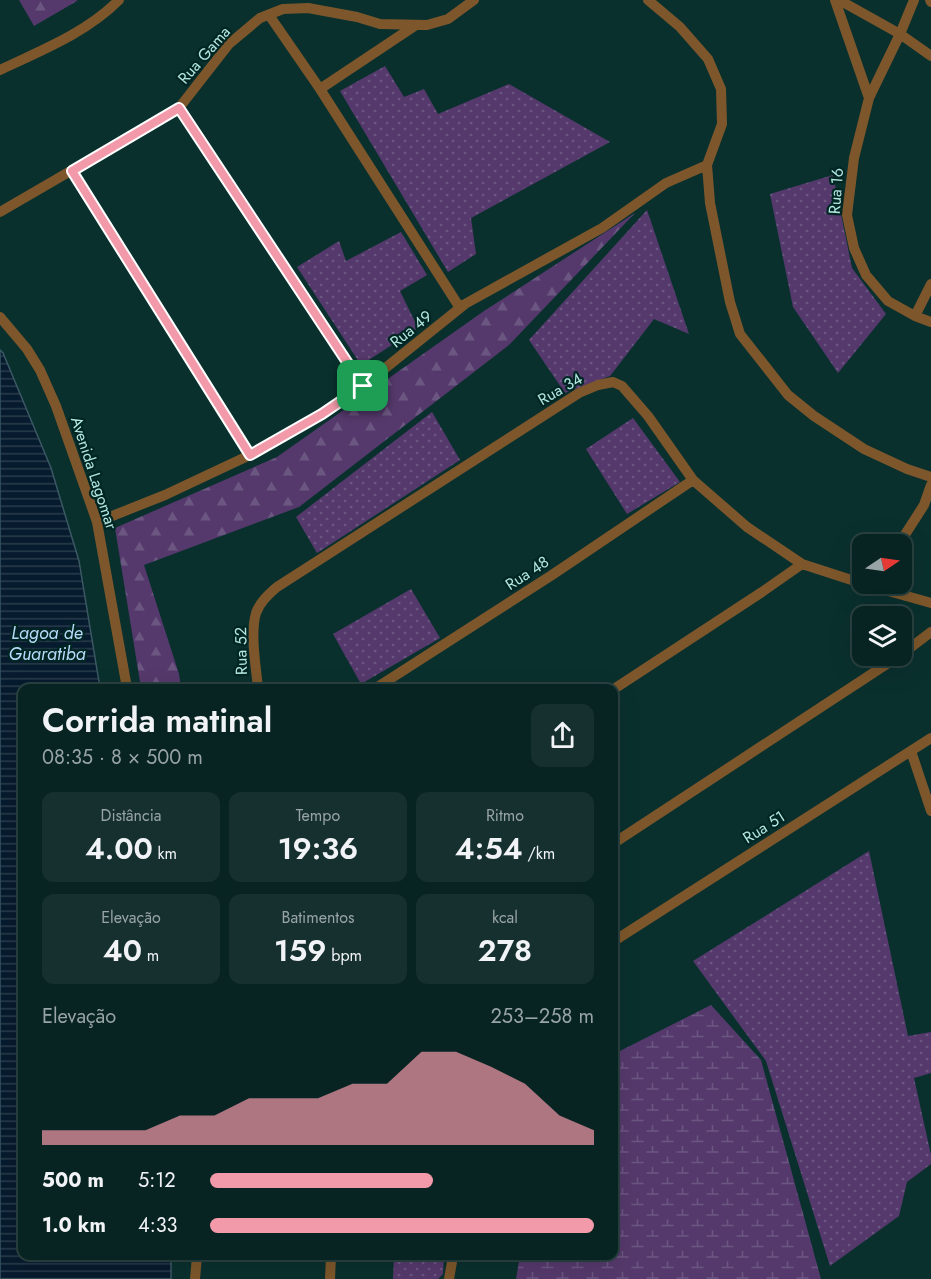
<!DOCTYPE html>
<html lang="pt">
<head>
<meta charset="utf-8">
<style>
	body { margin:0; font-family:Jost,sans-serif; background:#16302f; color:#f1f3f6; height:100vh; display:flex; flex-direction:column; font-size:22px; white-space:nowrap }
	* { box-sizing:border-box; margin:0 }
	p { font-size:20px; color:#98a4a5 }
	.icon { flex:none; width:33px; height:33px; fill:none; stroke:currentColor; stroke-width:2; stroke-linecap:round; stroke-linejoin:round }
	.map { position:relative; flex:1; overflow:hidden }
	.sheet { position:absolute; left:18px; top:684px; width:600px; height:576px; display:flex; flex-direction:column; background:#082422; border-radius:12px; box-shadow:0 6px 24px #0002,0 0 0 2px #294140 }
	.sheet>* { flex:none }
	.needle { width:39px; rotate:77deg }
	.fabs { position:absolute; left:852px; top:534px; display:grid; gap:12px }
	.fabs a { display:grid; place-items:center; width:60px; height:60px; border-radius:12px; background:#082422; box-shadow:0 6px 24px #0002,0 0 0 2px #294140; font-size:30px }
	.pin { position:absolute; display:grid; place-items:center; width:51px; height:51px; color:#fff; margin:-26px; border-radius:12px; box-shadow:0 3px 9px #0006 }
	.round { display:grid; place-items:center; flex:none; width:63px; height:63px; border-radius:12px; background:#16302f }
	.headline { display:flex; align-items:center; justify-content:space-between; height:102px; padding:0 24px }
	h1 { font-size:33px; font-weight:600; line-height:45px }
	.metrics { display:grid; grid-template-columns:repeat(3,1fr); gap:9px; height:102px; padding:6px 24px }
	.metrics div { display:grid; align-content:center; border-radius:12px; background:#16302f; text-align:center }
	.metrics b { font-size:30px; font-weight:600 }
	.metrics small { font-size:16px; font-weight:400 }
	.metrics p { font-size:16px }
	.chart { height:168px; padding:12px 24px }
	.chart p { display:flex; justify-content:space-between }
	.chart svg { width:100%; height:108px; margin-top:6px; fill:#f39aaa; opacity:.7 }
	ul { padding:0 24px; list-style:none; font-size:20px }
	li { display:grid; grid-template-columns:96px 72px 1fr; align-items:center; height:45px }
	li i { height:15px; border-radius:8px; background:#f39aaa }
	.map>svg:first-child { display:block }
</style>
</head>
<body>
<div class="map">
<svg width="931" height="1279" viewBox="0 0 931 1279">
	<defs>
		<pattern id="grass-dots" width="8" height="8" patternUnits="userSpaceOnUse" patternTransform="scale(1.5)"><rect width="8" height="8" fill="#55396c"/><path d="M2 2h.1M6 6h.1" fill="none" stroke="#6b5681" stroke-width="1.8" stroke-linecap="round"/></pattern>
		<pattern id="forest-firs" width="22" height="20" patternUnits="userSpaceOnUse" patternTransform="scale(1.5)"><rect width="22" height="20" fill="#55396c"/><path d="M5 1l3.5 6h-7zM16 11l3.5 6h-7z" fill="#6b5681"/></pattern>
		<pattern id="wetland-marsh" width="20" height="14" patternUnits="userSpaceOnUse" patternTransform="scale(1.5)"><rect width="20" height="14" fill="#55396c"/><path d="M1 5h8M5 5V1M11 12h8M15 12V8" fill="none" stroke="#6b5681"/></pattern>
		<pattern id="water-rules" width="6" height="5" patternUnits="userSpaceOnUse" patternTransform="scale(1.5)"><rect width="6" height="5" fill="#071b2e"/><path d="M0 2.5h6" fill="none" stroke="#293c4c"/></pattern>
	</defs>
	<rect width="100%" height="100%" fill="#0a302e"/>
	<path fill="url(#grass-dots)" d="M 385,66 L 404,97 L 424,89 L 438,114 L 509,84 L 610,142 L 471,218 L 476,254 L 448,272 L 340,91 Z
		M 833,175 L 852,268 L 886,314 L 838,373 L 793,307 L 770,194 Z
		M 647,210 L 689,334 L 654,319 L 610,376 L 565,393 L 529,340 Z
		M 401,232 L 427,275 L 400,291 L 418,328 L 361,365 L 297,267 L 339,241 L 346,261 Z
		M 432,412 L 460,460 L 317,553 L 296,517 Z
		M 633,418 L 680,482 L 627,514 L 586,449 Z
		M 411,589 L 440,638 L 361,684 L 333,634 Z
		M 869,851 L 908,1036 L 931,1032 L 931,1073 L 914,1078 L 931,1155 L 931,1164 L 907,1182 L 899,1216 L 830,1266 L 766,1061 L 693,961 Z
		M 394,1256 L 444,1256 L 443,1274 L 438,1279 L 393,1279 Z"/>
	<path fill="url(#forest-firs)" d="M 19,0 L 77,0 L 77,1 L 34,26 Z
		M 635,213 L 509,345 L 299,507 L 144,565 L 179,674 L 181,688 L 141,688 L 115,528 L 277,457 L 484,311 Z"/>
	<path fill="url(#wetland-marsh)" d="M 711,1005 L 761,1060 L 821,1279 L 516,1279 L 520,1256 L 614,1256 L 614,1054 Z"/>
	<path fill="url(#water-rules)" stroke="#3b5864" stroke-width="1.5" d="M 0,350 L 3,353 L 51,468 L 79,561 L 100,688 L 22,688 L 22,1256 L 171,1256 L 171,1279 L 0,1279 Z"/>
	<g fill="none" stroke-linecap="round" stroke-linejoin="round">
		<path stroke="#7d572b" stroke-width="10" d="M 648,0 L 680,27 L 708,59 L 721,89 L 722,124 L 707,165 L 710,203 L 730,302 L 740,334 L 788,395 L 814,416 L 864,449 L 907,469 L 931,477
			M 835,0 L 869,98
			M 839,0 L 900,34 L 931,56
			M 914,0 L 900,34 L 869,98 L 854,158 L 847,215 L 854,248 L 866,275 L 888,301 L 915,316 L 931,322
			M 930,0 L 931,2
			M 269,15 L 320,89 L 460,308
			M 0,70 C 42,50 86,33 119,0
			M 320,89 L 416,25
			M 179,108 L 363,386
			M 72,171 L 250,455
			M 0,212 L 179,108 L 229,44 L 260,18 L 283,9 L 308,8 L 357,17 L 380,24 L 427,25 L 448,19 L 474,0
			M 915,316 L 931,284
			M 0,317 L 27,349 L 40,370 L 56,406 L 97,522 L 127,688
			M 97,522 L 165,495 L 250,455 L 322,414 L 363,386 L 465,304 L 602,228 L 666,183 L 707,165
			M 899,544 L 924,505 L 931,485
			M 902,654 L 931,632
			M 258,688 C 256,667 250,634 256,613 C 260,602 268,595 277,587 L 579,393 L 598,385 L 613,382 L 622,386 L 648,416 L 693,480 L 747,527 L 802,564 L 867,585 L 931,603
			M 376,688 L 552,575 L 693,480
			M 614,689 L 762,592 L 802,564
			M 911,751 L 931,811
			M 614,843 L 899,656
			M 614,941 L 931,738
			M 195,1279 L 197,1256
			M 330,1279 L 331,1256
			M 449,1279 L 453,1256"/>
	</g>
	<g fill="none" stroke-linecap="round" stroke-linejoin="round">
		<defs>
			<path id="route" d="M 179,108 L 363,386 L 322,414 L 250,455 L 72,171 Z"/>
		</defs>
		<use href="#route" stroke="#fff" stroke-width="12"/>
		<use href="#route" stroke="#f39aaa" stroke-width="8"/>
	</g>
	<g text-anchor="middle" dominant-baseline="central" stroke-width="4.5" stroke-linejoin="round" paint-order="stroke">
		<g font-size="16" fill="#b4e7e2" stroke="#002624">
			<text transform="translate(204 55) rotate(-49)">Rua Gama</text>
			<text transform="translate(836 191) rotate(-86)">Rua 16</text>
			<text transform="translate(411 329) rotate(-39)">Rua 49</text>
			<text transform="translate(560 389) rotate(-30)">Rua 34</text>
			<text transform="translate(94 473) rotate(72)">Avenida Lagomar</text>
			<text transform="translate(527 573) rotate(-33)">Rua 48</text>
			<text transform="translate(241 651) rotate(-91)">Rua 52</text>
			<text transform="translate(764 827) rotate(-32)">Rua 51</text>
		</g>
		<g font-size="18" font-style="italic" fill="#b9dafa" stroke="#002624">
			<text x="47" y="633">Lagoa de<tspan x="47" dy="21">Guaratiba</tspan></text>
		</g>
	</g>
</svg>
<div class="fabs">
<a><svg class="needle" viewBox="-14 -14 28 28"><path d="M0-13l5 13h-10z" fill="#e53935"/><path d="M0 13l5-13h-10z" fill="#98a4a5"/></svg></a>
<a><svg class="icon" aria-label="layers" viewBox="0 0 24 24"><path d="M12 4l9 5-9 5-9-5zM3 14l9 5 9-5"/></svg></a>
</div>
<div class="pin" style="left:363px;top:386px;background:#1e9e55"><svg class="icon" aria-label="arrive" viewBox="0 0 24 24"><path d="M6 21V4h12l-3 4 3 4H6"/></svg></div>
<section class="sheet">
<div class="headline"><div><h1>Corrida matinal</h1><p>08:35 · 8 × 500 m</p></div><a class="round"><svg class="icon" aria-label="share" viewBox="0 0 24 24"><path d="M12 15V3M7 8l5-5 5 5M5 13v7h14v-7"/></svg></a></div>
<div class="metrics">
<div><p>Distância</p><b>4.00<small> km</small></b></div>
<div><p>Tempo</p><b>19:36</b></div>
<div><p>Ritmo</p><b>4:54<small> /km</small></b></div>
</div>
<div class="metrics">
<div><p>Elevação</p><b>40<small> m</small></b></div>
<div><p>Batimentos</p><b>159<small> bpm</small></b></div>
<div><p>kcal</p><b>278</b></div>
</div>
<div class="chart"><p><span>Elevação</span>253–258 m</p>
<svg viewBox="0 0 160 44" preserveAspectRatio="none"><path d="M0 44V38L10 38L20 38L30 38L40 32L50 32L60 25L70 25L80 25L90 19L100 19L110 6L120 6L130 12L140 19L150 32L160 38V44z"/></svg>
</div>
<ul>
<li><b>500 m</b>5:12<i style="width:58%"></i></li>
<li><b>1.0 km</b>4:33<i style="width:100%"></i></li>
</ul>
</section>
</div>
</body>
</html>
